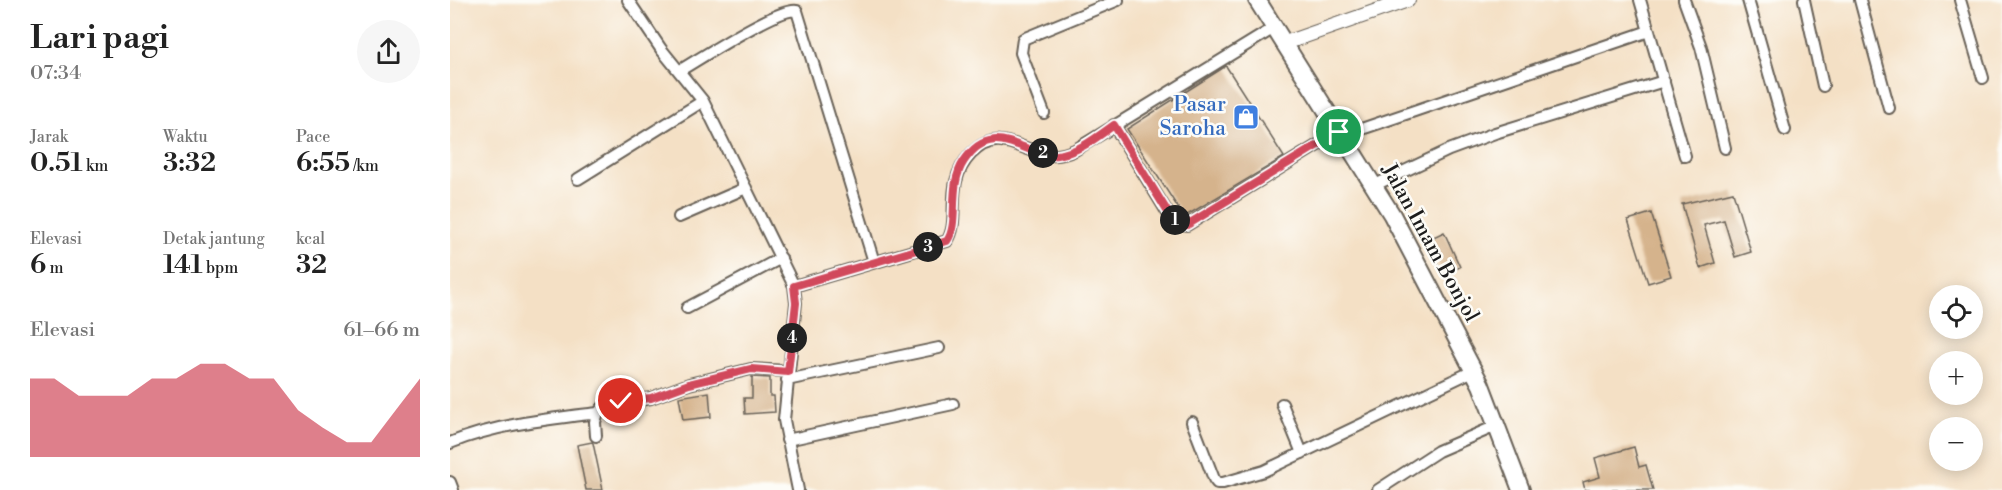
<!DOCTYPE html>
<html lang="id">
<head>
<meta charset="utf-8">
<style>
	body { margin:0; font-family:"Libre Bodoni",serif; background:#f6f6f6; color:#222; height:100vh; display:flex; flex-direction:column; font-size:22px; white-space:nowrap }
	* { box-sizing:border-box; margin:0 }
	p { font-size:20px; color:#767676 }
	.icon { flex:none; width:33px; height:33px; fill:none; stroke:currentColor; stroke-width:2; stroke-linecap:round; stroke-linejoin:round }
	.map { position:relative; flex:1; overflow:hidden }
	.panel { display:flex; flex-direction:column; background:#fff; width:450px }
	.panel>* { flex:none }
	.controls { position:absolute; left:1479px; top:285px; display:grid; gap:12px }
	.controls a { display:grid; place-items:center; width:54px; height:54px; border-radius:50%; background:#fff; box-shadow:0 3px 15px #0003; font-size:30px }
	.pin { position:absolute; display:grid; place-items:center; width:51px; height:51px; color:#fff; margin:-26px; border:3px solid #fff; border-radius:50%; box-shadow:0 2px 6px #0007 }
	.km { position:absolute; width:30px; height:30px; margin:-15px; border-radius:50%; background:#222; color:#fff; font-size:16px; line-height:30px; text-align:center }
	.round { display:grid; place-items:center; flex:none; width:63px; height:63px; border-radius:32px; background:#f6f6f6 }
	.summary { display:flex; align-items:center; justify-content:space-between; height:102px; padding:0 30px }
	h1 { font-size:33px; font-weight:600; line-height:45px }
	.stats { display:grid; grid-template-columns:repeat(3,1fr); gap:9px; height:102px; padding:6px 30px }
	.stats div { display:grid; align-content:center }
	.stats b { font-size:26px; font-weight:600 }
	.stats small { font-size:16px; font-weight:400 }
	.stats p { font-size:16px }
	.chart { height:168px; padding:12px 30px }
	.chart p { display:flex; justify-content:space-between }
	.chart svg { width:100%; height:108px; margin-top:6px; fill:#d1495b; opacity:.7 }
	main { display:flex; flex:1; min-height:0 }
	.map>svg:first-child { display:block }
</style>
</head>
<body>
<main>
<section class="panel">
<div class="summary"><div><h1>Lari pagi</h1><p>07:34</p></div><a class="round"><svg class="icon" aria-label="share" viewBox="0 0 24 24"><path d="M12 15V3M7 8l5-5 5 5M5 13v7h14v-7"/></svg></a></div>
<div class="stats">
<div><p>Jarak</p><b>0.51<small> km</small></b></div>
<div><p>Waktu</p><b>3:32</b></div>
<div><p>Pace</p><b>6:55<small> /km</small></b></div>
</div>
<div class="stats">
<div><p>Elevasi</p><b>6<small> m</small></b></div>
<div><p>Detak jantung</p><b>141<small> bpm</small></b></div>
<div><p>kcal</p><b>32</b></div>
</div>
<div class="chart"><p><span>Elevasi</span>61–66 m</p>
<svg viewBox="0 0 160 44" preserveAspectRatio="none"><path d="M0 44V12L10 12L20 19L30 19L40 19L50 12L60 12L70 6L80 6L90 12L100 12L110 25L120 32L130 38L140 38L150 25L160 12V44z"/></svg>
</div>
</section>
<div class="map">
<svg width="1552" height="490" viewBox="0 0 1552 490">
	<rect width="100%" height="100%" fill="#fdfcf7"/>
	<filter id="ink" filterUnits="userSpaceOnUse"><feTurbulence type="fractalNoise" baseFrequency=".0167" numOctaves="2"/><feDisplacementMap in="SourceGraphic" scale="12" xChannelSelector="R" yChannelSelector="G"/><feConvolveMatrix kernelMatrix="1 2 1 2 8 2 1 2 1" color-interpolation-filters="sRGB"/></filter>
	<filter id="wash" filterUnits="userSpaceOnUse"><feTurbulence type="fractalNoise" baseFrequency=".008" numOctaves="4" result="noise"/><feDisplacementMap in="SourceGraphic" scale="24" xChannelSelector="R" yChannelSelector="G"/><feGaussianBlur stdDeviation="1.35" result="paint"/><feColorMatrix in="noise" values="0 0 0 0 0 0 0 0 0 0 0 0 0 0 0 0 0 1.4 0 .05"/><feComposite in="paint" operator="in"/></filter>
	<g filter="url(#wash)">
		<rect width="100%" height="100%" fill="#f4e0c5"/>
		<g id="blocks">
			<path fill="#d5b38c" d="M 776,66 L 834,157 L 734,217 L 677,129 Z
				M 1283,192 L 1301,252 L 1285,257 L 1274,220 L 1254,225 L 1265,263 L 1250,268 L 1232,204 Z
				M 1201,213 L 1221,276 L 1198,283 L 1178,220 Z
				M 994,232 L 1010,267 L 993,275 L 977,240 Z
				M 302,377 L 320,378 L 320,396 L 324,396 L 325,412 L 295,414 L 294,398 L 302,398 Z
				M 259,392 L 261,417 L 233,420 L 229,397 Z
				M 142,442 L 143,443 L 153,490 L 136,490 L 127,445 Z
				M 1184,447 L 1189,467 L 1196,465 L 1203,490 L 1135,490 L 1133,482 L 1150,477 L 1145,458 Z"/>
		</g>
	</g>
	<g filter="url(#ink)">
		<use href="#blocks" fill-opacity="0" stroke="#686157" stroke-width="1.5"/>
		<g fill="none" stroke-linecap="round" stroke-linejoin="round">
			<defs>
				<path id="minor" d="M 178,0 L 211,49 L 253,101 L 344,286 L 346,303 L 334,420 L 348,490
					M 1190,0 L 1235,156
					M 1234,0 L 1251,47 L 1275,148
					M 1298,0 L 1335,130
					M 1354,0 L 1373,86
					M 1410,0 L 1439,108
					M 1510,0 L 1533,78
					M 229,71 C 248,60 330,6 347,11 L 424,262
					M 594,113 L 571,53 L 573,39 L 668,0
					M 664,125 L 719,215 L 728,223 L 737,225 L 889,132
					M 891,136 L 1199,31
					M 128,179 L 253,101
					M 925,185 L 999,150 L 1045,133 L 1214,81
					M 229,217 L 296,188
					M 344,286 L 497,241 C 512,219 492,184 521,154 C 550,124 572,154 603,155 C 610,156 618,153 625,150 L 824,28
					M 237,308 L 331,258
					M 337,380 L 489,348
					M 832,404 L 852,453
					M 742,422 L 764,479 L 767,483 L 773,483 L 814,471 L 1023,371
					M 146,436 L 145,422 L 148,413 L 154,406 L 201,398 L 239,384 L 301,369 L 338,371
					M 337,440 L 503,404
					M 0,443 C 47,424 98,419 148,413
					M 0,482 L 3,490
					M 928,490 L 988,451 L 1046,426"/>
				<path id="tertiary" d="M 835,43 L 958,0"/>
				<path id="trunk" d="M 807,0 L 942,215 L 1031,385 L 1071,490"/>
			</defs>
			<use href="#minor" stroke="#686157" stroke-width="14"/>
			<use href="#tertiary" stroke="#686157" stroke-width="16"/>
			<use href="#trunk" stroke="#686157" stroke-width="20"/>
			<use href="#minor" stroke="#fff" stroke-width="10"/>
			<use href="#tertiary" stroke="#fff" stroke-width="14"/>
			<use href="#trunk" stroke="#fff" stroke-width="16"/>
		</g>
	</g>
	<g fill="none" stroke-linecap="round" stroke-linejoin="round" filter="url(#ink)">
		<defs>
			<path id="route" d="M 171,401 L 201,398 L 239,384 L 301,369 L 338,372 L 346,303 L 344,286 L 497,241 C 510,223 497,186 514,161 C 544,116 575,158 607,155 C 628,153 647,137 664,125 L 719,214 L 728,224 L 737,225 L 889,132"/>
		</defs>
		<use href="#route" stroke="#fff" stroke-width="12"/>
		<use href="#route" stroke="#d1495b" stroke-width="8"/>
	</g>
	<defs>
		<symbol id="shop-square" viewBox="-11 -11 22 22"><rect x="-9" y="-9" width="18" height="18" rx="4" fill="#3f7fe0" stroke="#fdfcf7"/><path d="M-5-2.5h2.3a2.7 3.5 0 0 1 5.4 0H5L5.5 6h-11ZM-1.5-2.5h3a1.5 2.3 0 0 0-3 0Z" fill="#fff"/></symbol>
	</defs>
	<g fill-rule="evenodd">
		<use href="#shop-square" x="781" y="102" width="30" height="30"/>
	</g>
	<g text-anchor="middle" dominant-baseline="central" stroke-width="5" stroke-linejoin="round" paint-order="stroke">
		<g font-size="21" fill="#366cbe" stroke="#fdfcf7" text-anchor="end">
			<text x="776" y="105">Pasar<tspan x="776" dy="24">Saroha</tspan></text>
		</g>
		<g font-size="21" fill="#1c1c1c" stroke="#fdfcf7">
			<text transform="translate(980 243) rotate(61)">Jalan Imam Bonjol</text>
		</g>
	</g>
</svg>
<div class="controls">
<a><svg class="icon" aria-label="locate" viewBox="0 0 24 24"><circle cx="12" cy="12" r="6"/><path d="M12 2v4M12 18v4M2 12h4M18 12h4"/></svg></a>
<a>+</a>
<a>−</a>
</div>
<div class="pin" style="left:889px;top:132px;background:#1e9e55"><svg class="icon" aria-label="arrive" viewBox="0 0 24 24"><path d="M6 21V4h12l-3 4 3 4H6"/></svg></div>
<div class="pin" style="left:171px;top:401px;background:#d93025"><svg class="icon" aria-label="check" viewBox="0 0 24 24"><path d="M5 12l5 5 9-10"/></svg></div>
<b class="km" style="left:725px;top:220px">1</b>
<b class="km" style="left:593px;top:153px">2</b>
<b class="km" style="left:478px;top:247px">3</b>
<b class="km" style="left:342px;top:338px">4</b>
</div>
</main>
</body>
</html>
